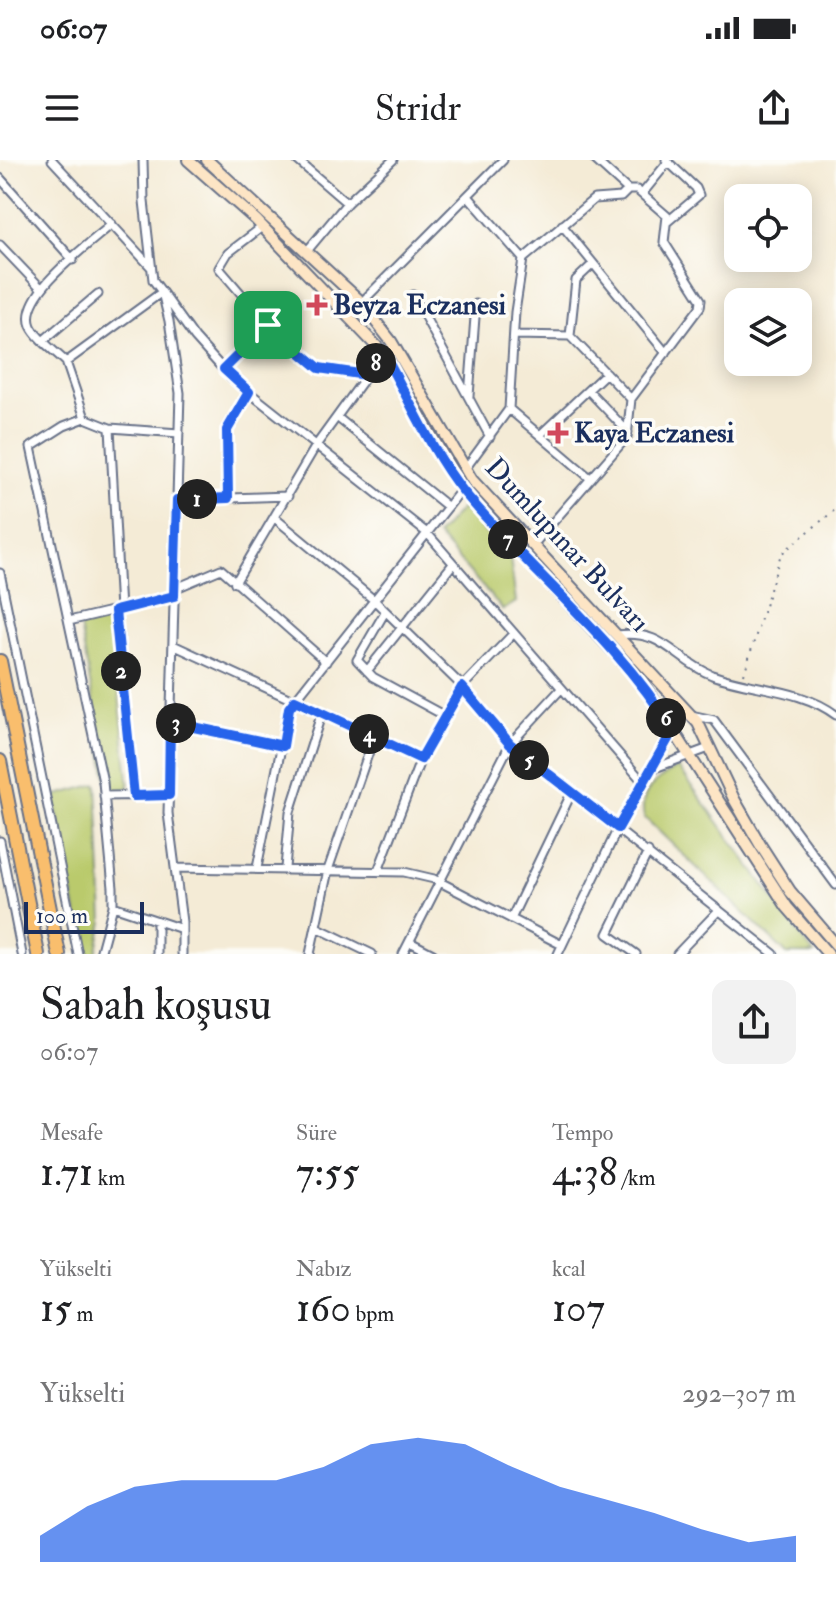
<!DOCTYPE html>
<html lang="tr">
<head>
<meta charset="utf-8">
<style>
	body { margin:0; font-family:"IM FELL Double Pica",serif; background:#f2f2f2; color:#202124; height:100vh; display:flex; flex-direction:column; font-size:30px; white-space:nowrap }
	* { box-sizing:border-box; margin:0 }
	p { font-size:26px; color:#757577 }
	.icon { flex:none; width:44px; height:44px; fill:none; stroke:currentColor; stroke-width:2; stroke-linecap:round; stroke-linejoin:round }
	.map { position:relative; height:794px; overflow:hidden }
	.panel { display:flex; flex-direction:column; background:#fff; flex:1 }
	.panel>* { flex:none }
	.tools { position:absolute; left:724px; top:24px; display:grid; gap:16px }
	.tools a { display:grid; place-items:center; width:88px; height:88px; border-radius:16px; background:#fff; box-shadow:0 4px 20px #0003; font-size:40px }
	.scale { position:absolute; left:24px; bottom:20px; width:120px; box-sizing:border-box; padding-left:8px; border:4px solid #1b2f5e; border-top:0; font-size:22px; line-height:28px; white-space:nowrap; color:#1b2f5e; -webkit-text-stroke:6px #fdfcf7; paint-order:stroke }
	.pin { position:absolute; display:grid; place-items:center; width:68px; height:68px; color:#fff; margin:-34px; border-radius:16px; box-shadow:0 4px 12px #0006 }
	.km { position:absolute; width:40px; height:40px; margin:-20px; border-radius:50%; background:#222; color:#fff; font-size:22px; line-height:40px; text-align:center }
	.round { display:grid; place-items:center; flex:none; width:84px; height:84px; border-radius:16px; background:#f2f2f2 }
	.overview { display:flex; align-items:center; justify-content:space-between; height:136px; padding:0 40px }
	h1 { font-size:44px; font-weight:600; line-height:60px }
	.figures { display:grid; grid-template-columns:repeat(3,1fr); gap:12px; height:136px; padding:8px 40px }
	.figures div { display:grid; align-content:center }
	.figures b { font-size:40px; font-weight:600 }
	.figures small { font-size:22px; font-weight:400 }
	.figures p { font-size:22px }
	.chart { height:224px; padding:16px 40px }
	.chart p { display:flex; justify-content:space-between }
	.chart svg { width:100%; height:144px; margin-top:8px; fill:#2563eb; opacity:.7 }
	.status { display:flex; justify-content:space-between; align-items:center; height:56px; padding:0 40px; background:#fff; direction:ltr }
	.status svg { height:22px; fill:currentColor }
	header { display:flex; justify-content:space-between; align-items:center; height:104px; padding:0 40px; background:#fff; font-size:36px; font-weight:600 }
	.map>svg:first-child { display:block }
</style>
</head>
<body>
<div class="status"><b>06:07</b><svg viewBox="0 0 49 12"><path d="M0 12V9h3v3zM5 12V6h3v6zM10 12V3h3v9zM15 12V0h3v12zM26 1h20v11H26zM47 4h2v5h-2z"/></svg></div>
<header><svg class="icon" aria-label="menu" viewBox="0 0 24 24"><path d="M4 6h16M4 12h16M4 18h16"/></svg>Stridr<svg class="icon" aria-label="share" viewBox="0 0 24 24"><path d="M12 15V3M7 8l5-5 5 5M5 13v7h14v-7"/></svg></header>
<div class="map">
<svg width="836" height="794" viewBox="0 0 836 794">
	<rect width="100%" height="100%" fill="#fdfcf7"/>
	<filter id="ink" filterUnits="userSpaceOnUse"><feTurbulence type="fractalNoise" baseFrequency=".0125" numOctaves="2"/><feDisplacementMap in="SourceGraphic" scale="16" xChannelSelector="R" yChannelSelector="G"/><feConvolveMatrix kernelMatrix="1 2 1 2 8 2 1 2 1" color-interpolation-filters="sRGB"/></filter>
	<filter id="wash" filterUnits="userSpaceOnUse"><feTurbulence type="fractalNoise" baseFrequency=".006" numOctaves="4" result="noise"/><feDisplacementMap in="SourceGraphic" scale="32" xChannelSelector="R" yChannelSelector="G"/><feGaussianBlur stdDeviation="1.8" result="paint"/><feColorMatrix in="noise" values="0 0 0 0 0 0 0 0 0 0 0 0 0 0 0 0 0 1.4 0 .05"/><feComposite in="paint" operator="in"/></filter>
	<g filter="url(#wash)">
		<rect width="100%" height="100%" fill="#f4ebd6"/>
		<path fill="#baca6c" stroke="#6a7c65" stroke-width="2" d="M 462,348 L 510,398 L 516,442 L 503,450 L 437,375 Z
			M 111,459 L 129,628 L 109,631 L 80,466 Z
			M 678,607 L 814,794 L 787,794 L 644,657 C 638,630 658,619 678,607 Z
			M 97,624 L 103,762 L 96,794 L 84,794 L 54,636 Z"/>
	</g>
	<g filter="url(#ink)">
		<g fill="none" stroke-linecap="round" stroke-linejoin="round">
			<defs>
				<path id="street" d="M 52,0 L 151,107
					M 143,0 L 144,41 L 153,120 L 162,132 L 169,161 L 180,233 L 168,653 L 182,762 L 182,794
					M 297,0 L 347,43
					M 595,0 L 628,30
					M 666,0 L 696,28 L 699,35 L 667,62
					M 0,18 L 73,100
					M 642,34 L 668,2
					M 468,36 L 523,99
					M 112,64 C 90,84 18,134 31,166 C 37,179 56,192 66,202 L 162,132 L 195,178 L 231,218 L 427,373 L 644,623
					M 562,65 L 666,193
					M 262,67 L 228,93 L 219,108 L 268,165 L 319,208 L 366,215
					M 0,85 L 41,128
					M 307,91 L 347,43 L 393,0
					M 413,135 L 490,277
					M 361,143 L 503,0
					M 514,175 L 570,176 L 631,239
					M 570,176 L 576,120 L 593,104
					M 44,180 L 98,134
					M 66,202 L 85,258
					M 224,209 L 268,165
					M 588,230 L 628,272
					M 469,236 L 476,144
					M 509,249 L 590,318
					M 338,258 L 448,347
					M 110,268 L 120,450
					M 540,275 L 606,213
					M 465,309 L 509,249 L 515,152 L 523,99 L 594,39 L 621,37 L 628,30 L 637,30 L 667,56 L 664,82 L 701,140 L 700,147 L 631,239 L 627,277 L 534,384
					M 228,338 L 227,270 L 249,232
					M 177,340 L 288,336
					M 276,359 L 374,440 L 458,522 L 510,584 L 774,794
					M 0,413 L 78,794
					M 235,423 L 317,284 L 383,193
					M 174,429 L 221,409 L 326,502
					M 115,451 L 134,636
					M 385,452 L 357,500 L 373,517 L 445,556
					M 69,461 L 174,436
					M 617,475 C 665,469 674,500 712,515 C 753,530 800,528 836,555
					M 173,485 L 421,599
					M 367,511 L 453,404
					M 691,555 L 714,560 L 836,725
					M 170,562 L 283,586
					M 652,609 L 685,549
					M 104,636 L 169,635
					M 0,681 L 22,794
					M 175,708 L 404,712 L 434,719 L 562,785
					M 257,708 L 289,548 L 462,329
					M 285,708 L 290,652 L 322,552
					M 378,711 L 423,593 L 462,527 L 514,473
					M 113,746 L 182,769
					M 511,759 L 571,634
					M 157,762 L 157,794
					M 316,767 L 372,794
					M 410,782 L 433,794
					M 100,794 L 113,746 L 113,728 L 103,622 L 31,287 L 64,266 L 85,258 L 110,268 L 179,273
					M 310,794 L 328,710 L 374,577
					M 403,794 L 510,584 L 561,529
					M 558,794 L 618,668 L 652,609 L 709,588
					M 636,794 L 608,774 L 648,692
					M 677,794 L 719,750"/>
				<path id="secondary" d="M 188,0 L 256,60 L 383,193 L 462,329 L 642,522 L 787,747 L 828,794
					M 207,0 L 358,139 L 391,181 L 472,320 L 698,563 L 734,639 L 761,686 L 790,731 L 836,785"/>
				<path id="highway" d="M 0,501 L 59,794
					M 0,601 L 38,794"/>
			</defs>
			<use href="#street" stroke="#677188" stroke-width="11"/>
			<use href="#secondary" stroke="#677188" stroke-width="14"/>
			<use href="#highway" stroke="#677188" stroke-width="16"/>
			<path stroke="#677188" stroke-width="2" stroke-dasharray="2 6" stroke-linecap="butt" d="M 744,514 L 781,394 L 836,349"/>
			<use href="#street" stroke="#fff" stroke-width="7"/>
			<use href="#secondary" stroke="#fde5c5" stroke-width="10"/>
			<use href="#highway" stroke="#f9be6d" stroke-width="12"/>
		</g>
	</g>
	<g fill="none" stroke-linecap="round" stroke-linejoin="round" filter="url(#ink)">
		<defs>
			<path id="route" d="M 268,165 L 319,208 L 366,215 L 383,193 C 409,238 431,291 463,331 C 531,413 617,479 673,570 L 618,668 L 510,584 L 462,527 L 421,599 L 295,540 L 289,548 L 283,586 L 170,562 L 169,635 L 134,636 L 115,451 L 174,436 L 177,340 L 228,338 L 227,270 L 249,232 L 224,209 Z"/>
		</defs>
		<use href="#route" stroke="#fff" stroke-width="16"/>
		<use href="#route" stroke="#2563eb" stroke-width="10"/>
	</g>
	<g fill="#d1495b" stroke="#fdfcf7" stroke-width="3">
		<path d="M313 133h8v8h8v8h-8v8h-8v-8h-8v-8h8z"/>
		<path d="M554 261h8v8h8v8h-8v8h-8v-8h-8v-8h8z"/>
	</g>
	<g text-anchor="middle" dominant-baseline="central" stroke-width="7" stroke-linejoin="round" paint-order="stroke">
		<g font-size="28" font-weight="bold" fill="#1b2f5e" stroke="#fdfcf7" text-anchor="start">
			<text x="333" y="145">Beyza Eczanesi</text>
			<text x="574" y="273">Kaya Eczanesi</text>
		</g>
		<g font-size="28" fill="#1b2f5e" stroke="#fdfcf7">
			<text transform="translate(567 385) rotate(47)">Dumlupınar Bulvarı</text>
		</g>
	</g>
</svg>
<div class="tools">
<a><svg class="icon" aria-label="locate" viewBox="0 0 24 24"><circle cx="12" cy="12" r="6"/><path d="M12 2v4M12 18v4M2 12h4M18 12h4"/></svg></a>
<a><svg class="icon" aria-label="layers" viewBox="0 0 24 24"><path d="M12 4l9 5-9 5-9-5zM3 14l9 5 9-5"/></svg></a>
</div>
<div class="scale">100 m</div>
<div class="pin" style="left:268px;top:165px;background:#1e9e55"><svg class="icon" aria-label="arrive" viewBox="0 0 24 24"><path d="M6 21V4h12l-3 4 3 4H6"/></svg></div>
<b class="km" style="left:197px;top:339px">1</b>
<b class="km" style="left:121px;top:511px">2</b>
<b class="km" style="left:176px;top:563px">3</b>
<b class="km" style="left:369px;top:574px">4</b>
<b class="km" style="left:529px;top:600px">5</b>
<b class="km" style="left:666px;top:558px">6</b>
<b class="km" style="left:508px;top:379px">7</b>
<b class="km" style="left:376px;top:203px">8</b>
</div>
<section class="panel">
<div class="overview"><div><h1>Sabah koşusu</h1><p>06:07</p></div><a class="round"><svg class="icon" aria-label="share" viewBox="0 0 24 24"><path d="M12 15V3M7 8l5-5 5 5M5 13v7h14v-7"/></svg></a></div>
<div class="figures">
<div><p>Mesafe</p><b>1.71<small> km</small></b></div>
<div><p>Süre</p><b>7:55</b></div>
<div><p>Tempo</p><b>4:38<small> /km</small></b></div>
</div>
<div class="figures">
<div><p>Yükselti</p><b>15<small> m</small></b></div>
<div><p>Nabız</p><b>160<small> bpm</small></b></div>
<div><p>kcal</p><b>107</b></div>
</div>
<div class="chart"><p><span>Yükselti</span>292–307 m</p>
<svg viewBox="0 0 160 44" preserveAspectRatio="none"><path d="M0 44V36L10 27L20 21L30 19L40 19L50 19L60 15L70 8L80 6L90 8L100 15L110 21L120 25L130 29L140 34L150 38L160 36V44z"/></svg>
</div>
</section>
</body>
</html>
